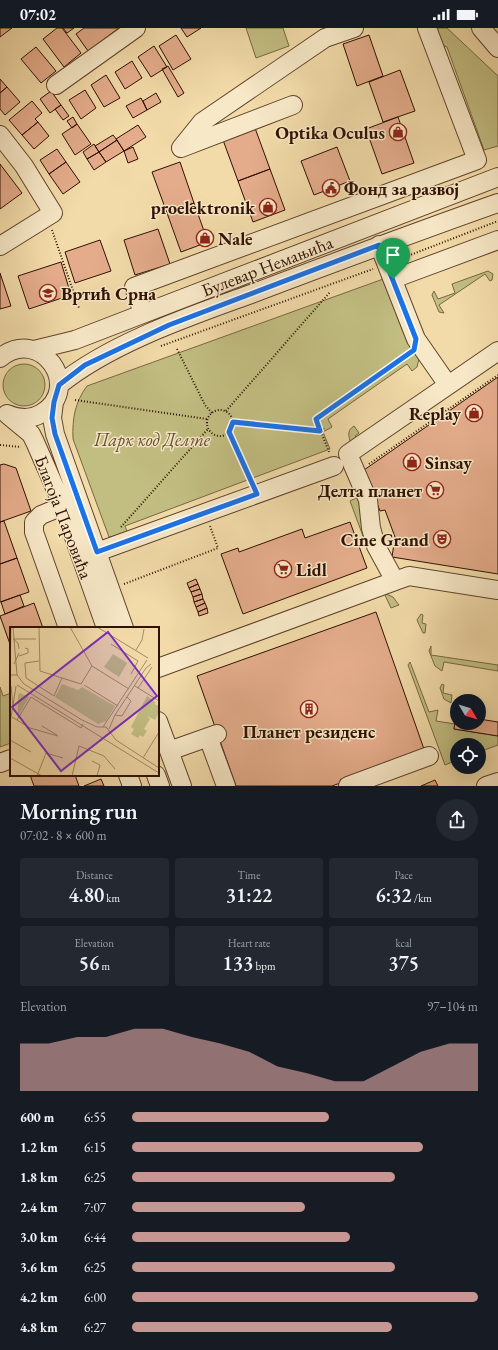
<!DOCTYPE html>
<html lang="en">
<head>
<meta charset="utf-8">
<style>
	body { margin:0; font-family:"EB Garamond",serif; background:#242831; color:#f1f3f6; height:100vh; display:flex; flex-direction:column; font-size:15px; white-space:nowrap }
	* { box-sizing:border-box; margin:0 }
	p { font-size:13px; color:#9ea1a6 }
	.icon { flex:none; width:22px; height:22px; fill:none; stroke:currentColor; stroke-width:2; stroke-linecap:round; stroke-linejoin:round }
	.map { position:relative; height:758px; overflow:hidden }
	.side { display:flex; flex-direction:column; background:#171b24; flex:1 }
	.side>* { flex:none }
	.needle { width:26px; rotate:128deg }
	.buttons { position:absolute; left:450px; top:666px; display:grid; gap:8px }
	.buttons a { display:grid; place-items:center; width:36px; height:36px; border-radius:50%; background:#171b24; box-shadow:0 4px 16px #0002; font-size:20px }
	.pin { position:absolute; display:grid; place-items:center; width:34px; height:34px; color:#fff; margin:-41px -17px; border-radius:50% 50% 50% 0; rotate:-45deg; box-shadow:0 0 4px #0007 }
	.pin .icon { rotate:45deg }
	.round { display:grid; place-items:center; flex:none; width:42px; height:42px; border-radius:21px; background:#242831 }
	.headline { display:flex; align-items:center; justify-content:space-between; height:68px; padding:0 20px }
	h1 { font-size:22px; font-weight:600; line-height:30px }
	.figures { display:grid; grid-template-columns:repeat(3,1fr); gap:6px; height:68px; padding:4px 20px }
	.figures div { display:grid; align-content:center; border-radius:4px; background:#242831; text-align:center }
	.figures b { font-size:20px; font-weight:600 }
	.figures small { font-size:11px; font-weight:400 }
	.figures p { font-size:11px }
	.chart { height:112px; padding:8px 20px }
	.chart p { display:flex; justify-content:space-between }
	.chart svg { width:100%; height:72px; margin-top:4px; fill:#c59692; opacity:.7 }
	ul { padding:0 20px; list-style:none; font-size:13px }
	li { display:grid; grid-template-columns:64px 48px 1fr; align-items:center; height:30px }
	li i { height:10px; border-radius:5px; background:#c59692 }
	.status { display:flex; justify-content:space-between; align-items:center; height:28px; padding:0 20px; background:#171b24; direction:ltr }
	.status svg { height:11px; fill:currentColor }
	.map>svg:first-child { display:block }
</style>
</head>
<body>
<div class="status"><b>07:02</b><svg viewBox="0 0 49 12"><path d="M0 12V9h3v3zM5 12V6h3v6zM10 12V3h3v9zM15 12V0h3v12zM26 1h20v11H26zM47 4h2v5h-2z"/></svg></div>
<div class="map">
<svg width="498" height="758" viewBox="0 0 498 758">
	<rect width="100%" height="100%" fill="#f2dba9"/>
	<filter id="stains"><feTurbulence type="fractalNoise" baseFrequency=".005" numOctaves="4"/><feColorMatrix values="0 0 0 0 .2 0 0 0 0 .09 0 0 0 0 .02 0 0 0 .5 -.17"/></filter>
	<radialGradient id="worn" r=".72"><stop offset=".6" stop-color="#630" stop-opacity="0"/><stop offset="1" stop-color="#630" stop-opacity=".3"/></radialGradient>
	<path fill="#c2be82" stroke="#786742" d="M 246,0 L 283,0 L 289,18 L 256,30 Z
		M 436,0 L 447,0 L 498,48 L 498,118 L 484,122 L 447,19 L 442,17 Z
		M 488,243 L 493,246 L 492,252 L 490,253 L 485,246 L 439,277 L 444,285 L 439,284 L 432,267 L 434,263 L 438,271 L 455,265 L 452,256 Z
		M 386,250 L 419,331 L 417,339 L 412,343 L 407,336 L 328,391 L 332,399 L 323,404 L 324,400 L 323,404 L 330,421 L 125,498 L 128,506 L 109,509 L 73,411 C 72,391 75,374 87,358 Z
		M3 357a21 21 0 1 1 42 0a21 21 0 1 1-42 0Z
		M 354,398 L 359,405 L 355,408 L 360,415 L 351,416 C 349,409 346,403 354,398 Z
		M 358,469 L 359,474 L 363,508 L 350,473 Z
		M 384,565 L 393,569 L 399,577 L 391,580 Z
		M 421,586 L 423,587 L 422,595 L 426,596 L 425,605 L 423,605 L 417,592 Z
		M 431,618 L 431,627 L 498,637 L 498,643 L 444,634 L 442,643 L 435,638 L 429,623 Z
		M 410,634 L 429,684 L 438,682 L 436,693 L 455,696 L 454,701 L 498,708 L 498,717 L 479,724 L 479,717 L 457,717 L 457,732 L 445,737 L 408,637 Z
		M 442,656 L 444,657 L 443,665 L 452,667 L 451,675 L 444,671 L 440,660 Z
		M 0,659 L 3,668 L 11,665 L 11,715 L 0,719 Z"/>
	<path fill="#e4ac8b" stroke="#2f1002" d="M 0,0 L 12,0 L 0,9 Z
		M 57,0 L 62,0 L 81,25 L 64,39 L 43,11 Z
		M 63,0 L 74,0 L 67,5 Z
		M 84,0 L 119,0 L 88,23 L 76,6 Z
		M 181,0 L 201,0 L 187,9 Z
		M 176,7 L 191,31 L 173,42 L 159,18 Z
		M 369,7 L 383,48 L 357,58 L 343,16 Z
		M 154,18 L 167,39 L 151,49 L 138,29 Z
		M 36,19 L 56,43 L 41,55 L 21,31 Z
		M 132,33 L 142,50 L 125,61 L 115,44 Z
		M 168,38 L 184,65 L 178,69 L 162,41 Z
		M 400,42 L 415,83 L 383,94 L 369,54 Z
		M 106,47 L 120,70 L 104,79 L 91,57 Z
		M 0,51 L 7,59 L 0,65 Z
		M 7,59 L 20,74 L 5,87 L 0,81 L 0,65 Z
		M 85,62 L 96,80 L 81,91 L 69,72 Z
		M 51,63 L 61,77 L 50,85 L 40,71 Z
		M 156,65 L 161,74 L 147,82 L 143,73 Z
		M 141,70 L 147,82 L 133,90 L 126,78 Z
		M 32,73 L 42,85 L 35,91 L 38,94 L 22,107 L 9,92 Z
		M 61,77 L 69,88 L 63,92 L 55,81 Z
		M 73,89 L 77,96 L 72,100 L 67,93 Z
		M 398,89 L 414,135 L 382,146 L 366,101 Z
		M 38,94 L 49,108 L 34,121 L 22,107 Z
		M 77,96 L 91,116 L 75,127 L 62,106 Z
		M 138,97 L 146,109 L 124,123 L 116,111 Z
		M 255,100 L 270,141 L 238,153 L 223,112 Z
		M 113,107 L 117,112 L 99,124 L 95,118 Z
		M 117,112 L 124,123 L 106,134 L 99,124 Z
		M 94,116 L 99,124 L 87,131 L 83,124 Z
		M 133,119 L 138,131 L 128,135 L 124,123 Z
		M 337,119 L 350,153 L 314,167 L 301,133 Z
		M 57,121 L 66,134 L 49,146 L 40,132 Z
		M 99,124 L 106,134 L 94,142 L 87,131 Z
		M 66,134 L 80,154 L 63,166 L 49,146 Z
		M 180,134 L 194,175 L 167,185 L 152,144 Z
		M 0,136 L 22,165 L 0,181 Z
		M 270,141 L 285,182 L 253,194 L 238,153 Z
		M 194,175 L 208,214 L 181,224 L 167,185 Z
		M 158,201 L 170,236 L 135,247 L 124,212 Z
		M 100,212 L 111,243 L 75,255 L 65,224 Z
		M 61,234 L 71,267 L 29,281 L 18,248 Z
		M 0,245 L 11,278 L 0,281 Z
		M 498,349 L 498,546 L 392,529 L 395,509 L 385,482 L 380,483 L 364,442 Z
		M 4,436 L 16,440 L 31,483 L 0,494 L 0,437 Z
		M 4,493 L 17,530 L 0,536 L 0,494 Z
		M 350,494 L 367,540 L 243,586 L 221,526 L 238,520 L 239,524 L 302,501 L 305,510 Z
		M 17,530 L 29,564 L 0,574 L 0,536 Z
		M 196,551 L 198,556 L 189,560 L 187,555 Z
		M 198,556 L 200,561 L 191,564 L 189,560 Z
		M 200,561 L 202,566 L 193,569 L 191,564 Z
		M 202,566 L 203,571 L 194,574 L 193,569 Z
		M 20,567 L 24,578 L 5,586 L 1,574 Z
		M 203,571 L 205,575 L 196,579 L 194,574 Z
		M 34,575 L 43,600 L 11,600 L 11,619 L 0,588 Z
		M 205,575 L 207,580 L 198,584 L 196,579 Z
		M 207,580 L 208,585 L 199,588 L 198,584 Z
		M 376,584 L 425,724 L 332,758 L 236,758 L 197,648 Z
		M 456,687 L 457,695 L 479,695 L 479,691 L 498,694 L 498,708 L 454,701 Z
		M 30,747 L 75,747 L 79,758 L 34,758 Z
		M 101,751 L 104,758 L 84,758 Z
		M 435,752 L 438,758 L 421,758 Z"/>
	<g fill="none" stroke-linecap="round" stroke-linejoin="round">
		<defs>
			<path id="minor" d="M 481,0 L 498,20
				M 56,57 L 136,0
				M 0,107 L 24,138 L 53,185 L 0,218
				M 181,120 L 202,94 L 325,10 L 354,0
				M 181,120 L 293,77
				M 379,217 L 416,311 L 448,357
				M 393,251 L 498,212
				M 143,285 L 134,259 L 477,132 L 427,0
				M 34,322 L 75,312 L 498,149
				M 498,323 L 348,426 L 368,472 L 371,500 L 376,518 L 395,553 L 409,548 L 498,562
				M 0,330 C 40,297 84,359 42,385 C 31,392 19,391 7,386
				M 59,357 C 111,315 188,289 251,266 C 333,235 416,204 498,175
				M 54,374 L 52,390 L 55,406 L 124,600
				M 8,387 L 31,406 L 35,414 L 63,478 L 106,600
				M 63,478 L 41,487 L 34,494 L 34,504 L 68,600
				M 97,524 L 334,438
				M 158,640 L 395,553
				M 158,693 L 182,758
				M 208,709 L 226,758
				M 169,723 L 217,706
				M 0,735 L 11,731
				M 128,747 L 132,758
				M 156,747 L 160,758
				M 348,758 L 429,728
				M 486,758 L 498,754"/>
		</defs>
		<use href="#minor" stroke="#60432c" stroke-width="20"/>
		<path stroke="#2f1002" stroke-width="2" stroke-dasharray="1 2" stroke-linecap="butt" d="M 52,202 L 79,280
			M 400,231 L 498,193
			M 161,318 L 373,241
			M 177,321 L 205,377 L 212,385
			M 75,372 L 207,391
			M207 395a13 13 0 1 1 26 0a13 13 0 1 1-26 0Z
			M 226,383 L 330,264
			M 233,394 L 320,403
			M 229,404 L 251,452
			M 0,417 L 21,419
			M 329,424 L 316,391 L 408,326
			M 369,436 L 498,347
			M 121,499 L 208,401
			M 124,556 L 218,520 L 210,498"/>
		<use href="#minor" stroke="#f7e8c7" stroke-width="18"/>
	</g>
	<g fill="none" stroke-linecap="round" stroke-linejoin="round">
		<defs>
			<path id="route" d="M 379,217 L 416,311 L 414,322 L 316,391 L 320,403 L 233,394 L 229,404 L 257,466 L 97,524 L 55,406 L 52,390 L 54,374 L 59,357 L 85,337 L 169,297 Z"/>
		</defs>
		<use href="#route" stroke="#fff" stroke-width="8"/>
		<use href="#route" stroke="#1a73e8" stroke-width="5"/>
	</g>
	<defs>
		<symbol id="shop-ring" viewBox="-11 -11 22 22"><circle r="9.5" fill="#f7e8c7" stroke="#8f2418" stroke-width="1.5"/><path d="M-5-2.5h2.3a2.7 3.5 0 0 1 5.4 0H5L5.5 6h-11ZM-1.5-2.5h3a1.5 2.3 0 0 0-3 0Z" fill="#8f2418"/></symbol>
		<symbol id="civic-ring" viewBox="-11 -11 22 22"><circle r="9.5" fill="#f7e8c7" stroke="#8f2418" stroke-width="1.5"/><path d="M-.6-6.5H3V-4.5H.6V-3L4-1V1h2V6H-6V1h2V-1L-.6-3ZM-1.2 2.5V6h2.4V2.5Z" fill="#8f2418"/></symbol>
		<symbol id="school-ring" viewBox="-11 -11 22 22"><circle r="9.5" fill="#f7e8c7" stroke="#8f2418" stroke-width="1.5"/><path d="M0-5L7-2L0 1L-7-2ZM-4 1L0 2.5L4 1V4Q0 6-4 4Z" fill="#8f2418"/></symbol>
		<symbol id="supermarket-ring" viewBox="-11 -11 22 22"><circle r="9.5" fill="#f7e8c7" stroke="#8f2418" stroke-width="1.5"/><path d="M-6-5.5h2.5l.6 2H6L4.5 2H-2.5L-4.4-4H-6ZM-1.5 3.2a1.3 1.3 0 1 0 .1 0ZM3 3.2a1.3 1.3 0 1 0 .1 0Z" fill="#8f2418"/></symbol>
		<symbol id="theatre-ring" viewBox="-11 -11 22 22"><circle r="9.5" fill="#f7e8c7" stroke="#8f2418" stroke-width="1.5"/><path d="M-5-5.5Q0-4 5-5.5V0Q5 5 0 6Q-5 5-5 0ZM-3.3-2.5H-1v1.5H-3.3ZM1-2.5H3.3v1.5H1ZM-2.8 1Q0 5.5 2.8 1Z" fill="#8f2418"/></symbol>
		<symbol id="building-ring" viewBox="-11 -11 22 22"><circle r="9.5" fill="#f7e8c7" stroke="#8f2418" stroke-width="1.5"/><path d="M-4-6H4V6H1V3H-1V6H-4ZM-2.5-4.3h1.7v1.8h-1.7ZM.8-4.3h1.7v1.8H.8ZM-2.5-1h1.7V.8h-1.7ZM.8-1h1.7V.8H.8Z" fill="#8f2418"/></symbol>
	</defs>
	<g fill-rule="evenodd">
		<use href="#shop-ring" x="388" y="94" width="20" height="20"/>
		<use href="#civic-ring" x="321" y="150" width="20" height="20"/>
		<use href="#shop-ring" x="258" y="169" width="20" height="20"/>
		<use href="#shop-ring" x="195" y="200" width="20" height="20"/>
		<use href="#school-ring" x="38" y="255" width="20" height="20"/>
		<use href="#shop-ring" x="464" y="375" width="20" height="20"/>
		<use href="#shop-ring" x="402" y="424" width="20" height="20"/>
		<use href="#supermarket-ring" x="425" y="452" width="20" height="20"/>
		<use href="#theatre-ring" x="432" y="501" width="20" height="20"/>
		<use href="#supermarket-ring" x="273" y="531" width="20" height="20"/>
		<use href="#building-ring" x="299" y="671" width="20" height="20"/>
	</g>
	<g text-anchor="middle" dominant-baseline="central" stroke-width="3" stroke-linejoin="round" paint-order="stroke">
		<g font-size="18" font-weight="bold" fill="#2f1002" stroke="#f7e8c7" text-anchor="end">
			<text x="385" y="104">Optika Oculus</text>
			<text x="344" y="160" text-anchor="start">Фонд за развој</text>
			<text x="255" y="179">proelektronik</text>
			<text x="218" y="210" text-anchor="start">Nale</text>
			<text x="61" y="265" text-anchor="start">Вртић Срна</text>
			<text x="461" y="385">Replay</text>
			<text x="425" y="434" text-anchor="start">Sinsay</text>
			<text x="422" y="462">Делта планет</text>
			<text x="429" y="511">Cine Grand</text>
			<text x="296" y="541" text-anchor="start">Lidl</text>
			<text x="309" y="703" text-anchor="middle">Планет резиденс</text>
		</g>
		<g font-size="18" fill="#2f1002" stroke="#f7e8c7">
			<text transform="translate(267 238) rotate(-21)">Булевар Немањића</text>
			<text transform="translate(64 489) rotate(69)">Благоја Паровића</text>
		</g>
		<g font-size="18" font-style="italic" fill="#624d2f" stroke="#f7e8c7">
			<text x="152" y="411">Парк код Делте</text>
		</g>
	</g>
	<g transform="translate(10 599)">
		<rect width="149" height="149" fill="#f2dba9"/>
		<path d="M 103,27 L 117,36 L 109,50 L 94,40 ZM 52,57 L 68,63 L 72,60 L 105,79 L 96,94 L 88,97 L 45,70 ZM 10,66 L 19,70 L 8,89 L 8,68 ZM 137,69 L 146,75 L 138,87 L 145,77 L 149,79 L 149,86 L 145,93 L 137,89 L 140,92 L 134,102 L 137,104 L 133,110 L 130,108 L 128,111 L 121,107 L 124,102 L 121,100 Z" fill="#c2be82"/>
		<path fill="none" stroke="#a48a66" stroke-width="1" d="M 3,0 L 7,48M 29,0 L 30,44 L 71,57 L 82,39 L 60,0M 87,0 L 138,31M 3,12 L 26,12M 3,12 L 8,16 L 9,22M 101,17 L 128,34 L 121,47M 126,23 L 132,13 L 134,2M 9,29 L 18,26 L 18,22 L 15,21M 29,34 L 15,36 L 16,51 L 44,69M 4,37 L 9,26M 82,39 L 119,62M 0,48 L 7,48 L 14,57 L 72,93 L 87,100 L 96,100 L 106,113 L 149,141M 0,48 L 1,0M 7,58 L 149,146M 74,58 L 108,79M 1,59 L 3,79M 125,59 L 149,74M 128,61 L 142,40M 44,69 L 52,51M 105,88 L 112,89 L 121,74 L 117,70M 2,90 L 20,101 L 48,109M 7,93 L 21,70 L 71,101 L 73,97M 0,97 L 6,59M 32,99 L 47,108M 93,100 L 137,33M 99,102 L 105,88 L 136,41 L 141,37M 0,113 L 21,125M 0,131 L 32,149M 133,131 L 149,105M 82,134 L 90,138 L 87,149M 27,149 L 36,126 L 53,131M 62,149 L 69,119 L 94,129 L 105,142"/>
		<path fill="#7b2cbf" fill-opacity="0.15" stroke="#7b2cbf" stroke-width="2" d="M 98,5 L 147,69 L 51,144 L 2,80 Z"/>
		<rect width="149" height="149" fill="none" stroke="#2f1002" stroke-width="2"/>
	</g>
	<rect width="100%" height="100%" filter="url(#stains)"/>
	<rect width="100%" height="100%" fill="url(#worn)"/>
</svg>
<div class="buttons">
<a><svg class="needle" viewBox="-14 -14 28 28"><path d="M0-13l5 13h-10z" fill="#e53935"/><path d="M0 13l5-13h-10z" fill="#9ea1a6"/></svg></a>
<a><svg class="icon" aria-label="locate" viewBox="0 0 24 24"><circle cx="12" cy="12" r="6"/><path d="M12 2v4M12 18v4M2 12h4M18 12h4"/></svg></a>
</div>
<div class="pin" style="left:393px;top:251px;background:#1e9e55"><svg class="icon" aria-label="arrive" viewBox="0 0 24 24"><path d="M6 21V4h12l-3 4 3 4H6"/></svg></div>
</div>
<section class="side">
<div class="headline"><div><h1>Morning run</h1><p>07:02 · 8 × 600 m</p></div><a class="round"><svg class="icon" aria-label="share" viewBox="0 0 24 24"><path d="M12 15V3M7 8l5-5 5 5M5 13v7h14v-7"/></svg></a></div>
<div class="figures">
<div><p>Distance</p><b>4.80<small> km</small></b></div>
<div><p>Time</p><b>31:22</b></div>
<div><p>Pace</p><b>6:32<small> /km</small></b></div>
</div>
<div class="figures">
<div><p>Elevation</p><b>56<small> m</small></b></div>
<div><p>Heart rate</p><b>133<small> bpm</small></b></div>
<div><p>kcal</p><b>375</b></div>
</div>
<div class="chart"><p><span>Elevation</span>97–104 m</p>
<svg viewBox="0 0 160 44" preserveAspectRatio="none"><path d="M0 44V15L10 15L20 11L30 11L40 6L50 6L60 11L70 15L80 20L90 29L100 33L110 38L120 38L130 29L140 20L150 15L160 15V44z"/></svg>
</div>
<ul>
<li><b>600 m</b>6:55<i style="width:57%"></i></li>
<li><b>1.2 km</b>6:15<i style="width:84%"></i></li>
<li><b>1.8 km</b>6:25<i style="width:76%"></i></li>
<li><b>2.4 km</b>7:07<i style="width:50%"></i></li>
<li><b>3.0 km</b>6:44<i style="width:63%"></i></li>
<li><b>3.6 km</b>6:25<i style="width:76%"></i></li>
<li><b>4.2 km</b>6:00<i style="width:100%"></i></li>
<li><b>4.8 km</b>6:27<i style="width:75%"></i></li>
</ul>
</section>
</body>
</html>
